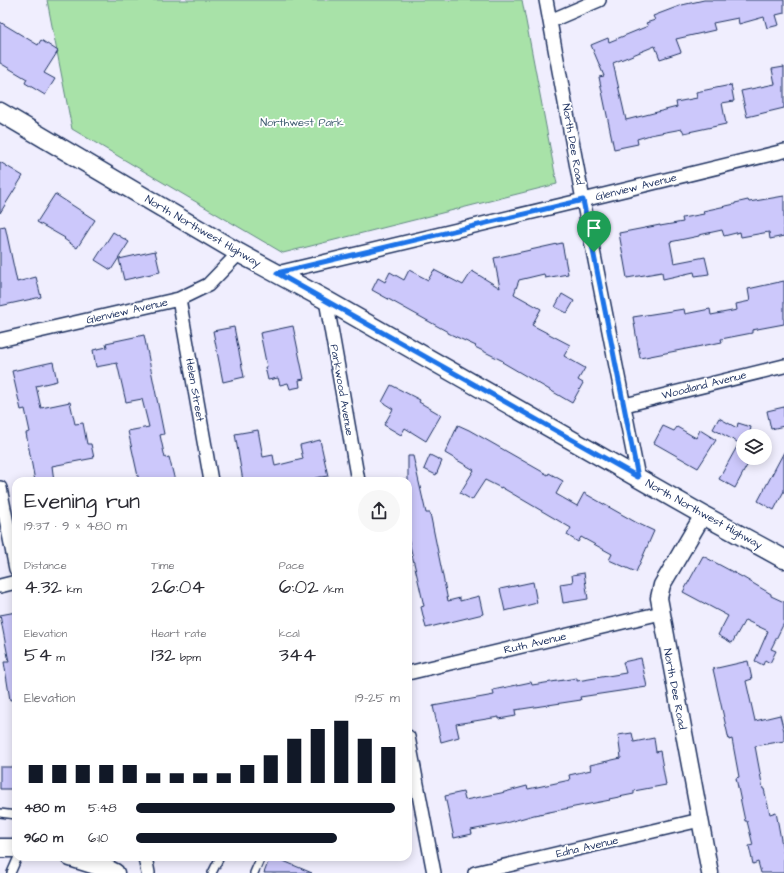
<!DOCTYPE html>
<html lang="en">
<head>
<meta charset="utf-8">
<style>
	body { margin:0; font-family:"Architects Daughter",sans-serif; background:#f7f7f7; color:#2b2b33; height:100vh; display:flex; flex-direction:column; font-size:15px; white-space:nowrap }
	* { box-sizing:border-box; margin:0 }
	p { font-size:13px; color:#7c7c81 }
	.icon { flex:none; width:22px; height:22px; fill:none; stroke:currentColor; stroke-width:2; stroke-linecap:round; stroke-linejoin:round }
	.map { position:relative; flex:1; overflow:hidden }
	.details { position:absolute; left:12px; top:477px; width:400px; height:384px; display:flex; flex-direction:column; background:#fff; border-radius:12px; box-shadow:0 2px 10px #0003 }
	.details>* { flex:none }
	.fabs { position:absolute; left:736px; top:429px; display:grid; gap:8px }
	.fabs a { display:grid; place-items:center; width:36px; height:36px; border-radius:50%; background:#fff; box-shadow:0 2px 10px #0003; font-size:20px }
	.pin { position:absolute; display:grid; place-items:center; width:34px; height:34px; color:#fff; margin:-41px -17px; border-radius:50% 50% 50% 0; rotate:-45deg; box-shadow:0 0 4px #0007 }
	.pin .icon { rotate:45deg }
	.round { display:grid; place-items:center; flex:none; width:42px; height:42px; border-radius:21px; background:#f7f7f7 }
	.summary { display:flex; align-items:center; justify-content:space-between; height:68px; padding:0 12px }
	h1 { font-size:22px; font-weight:600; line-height:30px }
	.figures { display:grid; grid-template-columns:repeat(3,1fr); gap:6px; height:68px; padding:4px 12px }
	.figures div { display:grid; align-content:center }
	.figures b { font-size:20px; font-weight:600 }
	.figures small { font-size:11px; font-weight:400 }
	.figures p { font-size:11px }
	.chart { height:112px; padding:8px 12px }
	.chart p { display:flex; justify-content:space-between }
	.chart svg { width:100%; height:72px; margin-top:4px; stroke:#111827; stroke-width:6 }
	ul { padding:0 12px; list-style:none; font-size:13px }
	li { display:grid; grid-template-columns:64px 48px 1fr; align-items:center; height:30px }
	li i { height:10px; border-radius:5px; background:#111827 }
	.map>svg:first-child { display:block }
</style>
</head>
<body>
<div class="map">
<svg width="784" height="873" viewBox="0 0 784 873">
	<rect width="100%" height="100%" fill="#f0eefe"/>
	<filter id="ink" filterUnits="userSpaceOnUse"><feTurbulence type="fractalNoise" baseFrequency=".025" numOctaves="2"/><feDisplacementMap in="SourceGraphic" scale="8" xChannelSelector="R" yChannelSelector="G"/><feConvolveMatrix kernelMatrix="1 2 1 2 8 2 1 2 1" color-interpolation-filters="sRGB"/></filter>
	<g filter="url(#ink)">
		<path fill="#a8e2a8" stroke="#628883" d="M 47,0 L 522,0 L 557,184 L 283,253 L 72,129 Z"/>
		<path fill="#ccc8fb" stroke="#1b2f5e" d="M 704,0 L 784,0 L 784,13 L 776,15 L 779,25 L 767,28 L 764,17 L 739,24 L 738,18 L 713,23 L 715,30 L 676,39 L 681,52 L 660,59 L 655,46 L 613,63 L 626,120 L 677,107 L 676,102 L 697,98 L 696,92 L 731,85 L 734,101 L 722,103 L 726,124 L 684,133 L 682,129 L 650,135 L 637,139 L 638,144 L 614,149 L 599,77 L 604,76 L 591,45 L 608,38 L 609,42 L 648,26 L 646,23 L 655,20 L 653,16 L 682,5 Z
			M 0,22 L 38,45 L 41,40 L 58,51 L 44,73 L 55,79 L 45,95 L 25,83 L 27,79 L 0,63 Z
			M 784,67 L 784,108 L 747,117 L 741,91 L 775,84 L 772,69 Z
			M 0,162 L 23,176 L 0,213 Z
			M 55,194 L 95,220 L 77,248 L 64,239 L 65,238 L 37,222 Z
			M 784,196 L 784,236 L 770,239 L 769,232 L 741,237 L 740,232 L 724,236 L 722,230 L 699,235 L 699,236 L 670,242 L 674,263 L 705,257 L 709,274 L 695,276 L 694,272 L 663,279 L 662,272 L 627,278 L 619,233 L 660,225 L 660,226 L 683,222 L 682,218 L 704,214 L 703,211 L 735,204 L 735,203 L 748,200 L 749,202 Z
			M 5,226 L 17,282 L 36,277 L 41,297 L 0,306 L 0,227 Z
			M 113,232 L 129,242 L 111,270 L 95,260 Z
			M 562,243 L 568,274 L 545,278 L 544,274 L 519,280 L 514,294 L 541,309 L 532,325 L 570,345 L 564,356 L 585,368 L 578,380 L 583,383 L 572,403 L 502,362 L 503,361 L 475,347 L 476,346 L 448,333 L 448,332 L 372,290 L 378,278 L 385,282 L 390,272 L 404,280 L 409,270 L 428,280 L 434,270 L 463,285 L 472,271 L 500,288 L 494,258 Z
			M 155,251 L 160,272 L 124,280 L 119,259 Z
			M 784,281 L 784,324 L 752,330 L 752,333 L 721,339 L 722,342 L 640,358 L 633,317 L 684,309 L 685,314 L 710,309 L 711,315 L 737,310 L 736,304 L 750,301 L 748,289 Z
			M 562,294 L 574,301 L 567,313 L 555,307 Z
			M 293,326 L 304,379 L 299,380 L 300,387 L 290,389 L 288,383 L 280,385 L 278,378 L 268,380 L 265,367 L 267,367 L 260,333 Z
			M 234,327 L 244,377 L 223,382 L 213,331 Z
			M 144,335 L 164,434 L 160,435 L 165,458 L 169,457 L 175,481 L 139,481 L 128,431 L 149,427 L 142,399 L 126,402 L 117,363 L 96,367 L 93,350 L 107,347 L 106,343 Z
			M 53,362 L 57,381 L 36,386 L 41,408 L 70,402 L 75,424 L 83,423 L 87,444 L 91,444 L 94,458 L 52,466 L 54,481 L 35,481 L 26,433 L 30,432 L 25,409 L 21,410 L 12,371 Z
			M 391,385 L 420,400 L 419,402 L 441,415 L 426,441 L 405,428 L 401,435 L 384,425 L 393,409 L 382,402 Z
			M 784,407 L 784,426 L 771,429 L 767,411 Z
			M 719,418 L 737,428 L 738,423 L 751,427 L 749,436 L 743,436 L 743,458 L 751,458 L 735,488 L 719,479 L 739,443 L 713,429 Z
			M 458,425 L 469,430 L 548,475 L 549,473 L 563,481 L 556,494 L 577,506 L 584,493 L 637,523 L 654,531 L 636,572 L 609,560 L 612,554 L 581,537 L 578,542 L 567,535 L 571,528 L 501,487 L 501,488 L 485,480 L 472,500 L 460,493 L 474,470 L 445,453 Z
			M 663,426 L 674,431 L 677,427 L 696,438 L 700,430 L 716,440 L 698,468 L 654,443 Z
			M 258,430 L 263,457 L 273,455 L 275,466 L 303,459 L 300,445 L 320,440 L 328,476 L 315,478 L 316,481 L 243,481 L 235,434 Z
			M 784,452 L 784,491 L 774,510 L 758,501 Z
			M 430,455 L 442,461 L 436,475 L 424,469 Z
			M 408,456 L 413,456 L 426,513 L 430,513 L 448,601 L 460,598 L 460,601 L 479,596 L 483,614 L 426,628 L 421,607 L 424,606 L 408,537 Z
			M 703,556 L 744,578 L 771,594 L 771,596 L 784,602 L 784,623 L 771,649 L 776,651 L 770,663 L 765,660 L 763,665 L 755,661 L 768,631 L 745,620 L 732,643 L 718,635 L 728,616 L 683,592 Z
			M 584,573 L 588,599 L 563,603 L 560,584 L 573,582 L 572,575 Z
			M 533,582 L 537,603 L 505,611 L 500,589 Z
			M 16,612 L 16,699 L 10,700 L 4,662 L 9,662 L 0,615 Z
			M 641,658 L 647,687 L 580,697 L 581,700 L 515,710 L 516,716 L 499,719 L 499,717 L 456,724 L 459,737 L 441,742 L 433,706 L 494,695 L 493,690 L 531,682 L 532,685 L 577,678 L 577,681 L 626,673 L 623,662 Z
			M 748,661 L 752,679 L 746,681 L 755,721 L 780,715 L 784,731 L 784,741 L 755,746 L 763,789 L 764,789 L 770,814 L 776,812 L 784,856 L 784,873 L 761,873 L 758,862 L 753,864 L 749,846 L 753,845 L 747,821 L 745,821 L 736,778 L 739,777 L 732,739 L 729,740 L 713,669 Z
			M 632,733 L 634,742 L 654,738 L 656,752 L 660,751 L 666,785 L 634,791 L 634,794 L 609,799 L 610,800 L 534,815 L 502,824 L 471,830 L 472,834 L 454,838 L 445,796 L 463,792 L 465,800 L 501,793 L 527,786 L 528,789 L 570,780 L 569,775 L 591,770 L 590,765 L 621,758 L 618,735 Z
			M 0,767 L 13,767 L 12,789 L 0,789 Z
			M 270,857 L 274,857 L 312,873 L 264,873 Z"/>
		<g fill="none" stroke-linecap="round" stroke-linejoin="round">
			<defs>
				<path id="service" d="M 0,813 L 16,815
					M 11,873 L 18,857
					M 212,873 L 220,857
					M 254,873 L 261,857"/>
				<path id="minor" d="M 546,0 L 583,200 L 638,477
					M 550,21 L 599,0
					M 277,273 L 583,200 L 784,151
					M 179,299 L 211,481
					M 326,300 L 358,481
					M 0,340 L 179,299 L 208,285 L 239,253
					M 625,405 L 784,366
					M 0,488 L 16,569
					M 0,586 L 16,582
					M 408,673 L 661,613
					M 408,737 L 434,873
					M 145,857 L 148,873
					M 475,873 L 700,820"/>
				<path id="tertiary" d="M 703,515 L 662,585 L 659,598 L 710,873"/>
				<path id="secondary" d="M 0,112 L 239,253 L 326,300 L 703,515 L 784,559
					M 0,848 L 16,848
					M 70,857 L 105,868 L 115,873"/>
			</defs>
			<use href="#service" stroke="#1b2f5e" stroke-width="10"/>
			<use href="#minor" stroke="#1b2f5e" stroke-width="16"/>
			<use href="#tertiary" stroke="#1b2f5e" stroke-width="19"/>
			<use href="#secondary" stroke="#1b2f5e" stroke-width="21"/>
			<use href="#service" stroke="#fff" stroke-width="7"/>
			<use href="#minor" stroke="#fff" stroke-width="13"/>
			<use href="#tertiary" stroke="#fff" stroke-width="16"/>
			<use href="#secondary" stroke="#fff" stroke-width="18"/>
		</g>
	</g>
	<g fill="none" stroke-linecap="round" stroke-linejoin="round" filter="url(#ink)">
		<defs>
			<path id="route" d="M 583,200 L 638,477 L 277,273 Z"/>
		</defs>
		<use href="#route" stroke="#fff" stroke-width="8"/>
		<use href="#route" stroke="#1a73e8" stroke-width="5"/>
	</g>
	<g text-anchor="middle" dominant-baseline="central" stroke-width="3.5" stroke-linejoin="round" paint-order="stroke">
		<g font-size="11" fill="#3e5c70" stroke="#fff">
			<text x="302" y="122">Northwest Park</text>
		</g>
		<g font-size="11" fill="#1b2f5e" stroke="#fff">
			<text transform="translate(573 144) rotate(80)">North Dee Road</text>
			<text transform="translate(636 187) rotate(-14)">Glenview Avenue</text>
			<text transform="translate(203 231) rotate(30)">North Northwest Highway</text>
			<text transform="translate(127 311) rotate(-13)">Glenview Avenue</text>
			<text transform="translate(704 385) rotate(-14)">Woodland Avenue</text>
			<text transform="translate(195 390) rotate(80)">Helen Street</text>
			<text transform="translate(342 390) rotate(80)">Parkwood Avenue</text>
			<text transform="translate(704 514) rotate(29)">North Northwest Highway</text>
			<text transform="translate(535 643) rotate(-13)">Ruth Avenue</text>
			<text transform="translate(675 689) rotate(79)">North Dee Road</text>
			<text transform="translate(587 847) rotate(-13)">Edna Avenue</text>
		</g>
	</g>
</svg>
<div class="fabs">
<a><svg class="icon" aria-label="layers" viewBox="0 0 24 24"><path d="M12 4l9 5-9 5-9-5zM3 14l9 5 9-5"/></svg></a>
</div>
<div class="pin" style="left:594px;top:252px;background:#1e9e55"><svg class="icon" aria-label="arrive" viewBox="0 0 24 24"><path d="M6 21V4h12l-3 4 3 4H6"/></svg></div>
<section class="details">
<div class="summary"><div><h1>Evening run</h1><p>19:37 · 9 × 480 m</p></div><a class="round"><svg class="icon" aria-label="share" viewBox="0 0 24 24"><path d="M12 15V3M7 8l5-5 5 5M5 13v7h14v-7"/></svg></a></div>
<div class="figures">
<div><p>Distance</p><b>4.32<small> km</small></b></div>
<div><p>Time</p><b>26:04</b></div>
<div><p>Pace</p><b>6:02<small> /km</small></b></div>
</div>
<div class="figures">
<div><p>Elevation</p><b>54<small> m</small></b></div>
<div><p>Heart rate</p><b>132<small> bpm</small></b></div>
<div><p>kcal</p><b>344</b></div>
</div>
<div class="chart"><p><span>Elevation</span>19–25 m</p>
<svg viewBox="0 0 160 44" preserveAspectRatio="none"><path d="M5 44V33M15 44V33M25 44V33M35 44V33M45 44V33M55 44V38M65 44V38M75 44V38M85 44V38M95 44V33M105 44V27M115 44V17M125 44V11M135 44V6M145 44V17M155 44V22"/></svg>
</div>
<ul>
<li><b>480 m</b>5:48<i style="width:98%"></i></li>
<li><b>960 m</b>6:10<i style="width:76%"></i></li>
</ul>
</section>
</div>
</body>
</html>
